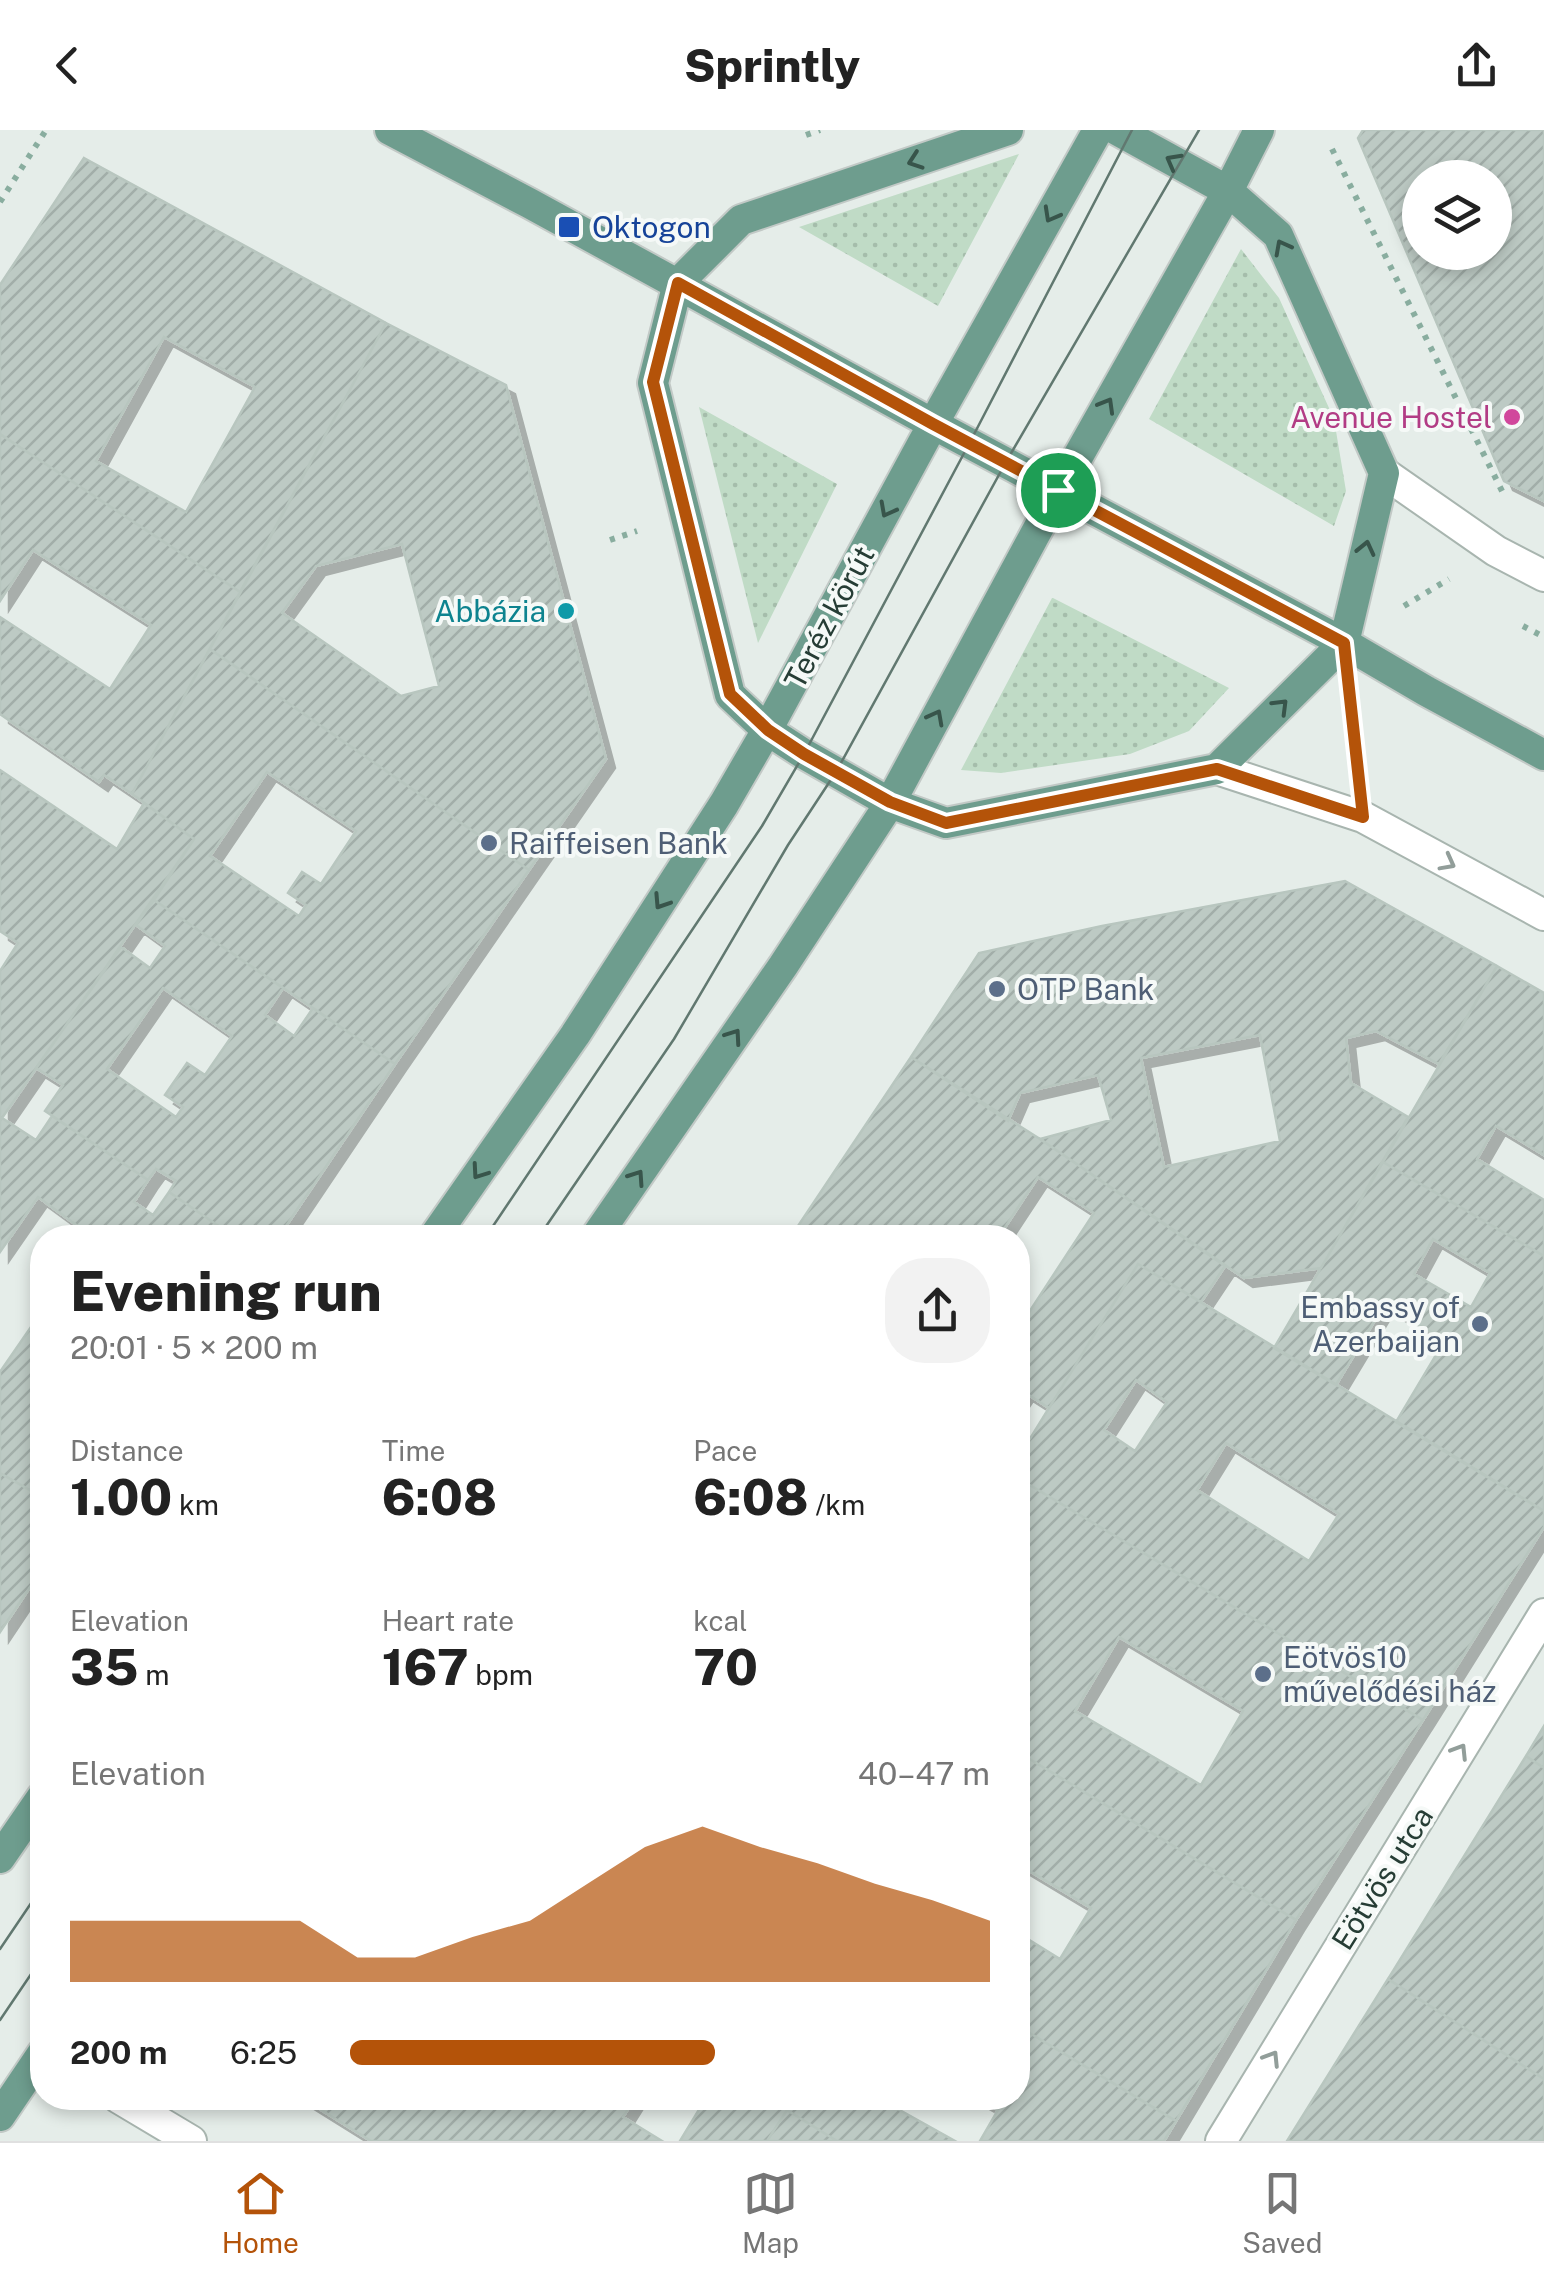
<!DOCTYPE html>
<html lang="en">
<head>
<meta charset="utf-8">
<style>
	body { margin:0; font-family:"Public Sans",sans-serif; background:#f2f2f2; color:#222; height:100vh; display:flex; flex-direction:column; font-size:38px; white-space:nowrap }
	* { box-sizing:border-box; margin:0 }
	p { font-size:32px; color:#767676 }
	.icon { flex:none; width:55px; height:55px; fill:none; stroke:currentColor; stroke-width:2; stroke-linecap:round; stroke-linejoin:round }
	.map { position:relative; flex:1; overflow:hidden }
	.panel { position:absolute; left:30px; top:1095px; width:1000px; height:885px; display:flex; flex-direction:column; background:#fff; border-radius:40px; box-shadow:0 5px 15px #0003 }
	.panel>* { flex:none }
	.controls { position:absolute; left:1402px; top:30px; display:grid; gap:20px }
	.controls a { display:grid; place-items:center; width:110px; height:110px; border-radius:50%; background:#fff; box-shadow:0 5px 15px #0003; font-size:50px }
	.pin { position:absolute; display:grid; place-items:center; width:85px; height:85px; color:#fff; margin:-42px; border:5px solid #fff; border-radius:50%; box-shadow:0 2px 10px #0007 }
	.round { display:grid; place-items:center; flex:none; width:105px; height:105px; border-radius:40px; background:#f2f2f2 }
	.headline { display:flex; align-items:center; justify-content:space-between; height:170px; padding:0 40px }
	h1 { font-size:55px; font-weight:800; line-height:75px }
	.figures { display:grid; grid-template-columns:repeat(3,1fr); gap:15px; height:170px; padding:10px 40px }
	.figures div { display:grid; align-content:center }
	.figures b { font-size:50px; font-weight:800 }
	.figures small { font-size:28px; font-weight:400 }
	.figures p { font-size:28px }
	.chart { height:280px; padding:20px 40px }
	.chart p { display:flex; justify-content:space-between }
	.chart svg { width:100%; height:180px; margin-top:10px; fill:#b45309; opacity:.7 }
	ul { padding:0 40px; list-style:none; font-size:32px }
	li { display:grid; grid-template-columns:160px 120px 1fr; align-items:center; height:75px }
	li i { height:25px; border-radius:12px; background:#b45309 }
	header { display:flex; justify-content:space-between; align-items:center; height:130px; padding:0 40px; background:#fff; font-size:45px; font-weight:800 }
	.dock { display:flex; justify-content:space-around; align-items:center; height:140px; border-top:2px solid #e0e0e0; background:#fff; font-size:28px; color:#767676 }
	.dock a { display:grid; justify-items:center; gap:5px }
	.dock .on { color:#b45309 }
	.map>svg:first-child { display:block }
</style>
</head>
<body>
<header><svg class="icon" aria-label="back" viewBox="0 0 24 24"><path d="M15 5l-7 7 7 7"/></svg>Sprintly<svg class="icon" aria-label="share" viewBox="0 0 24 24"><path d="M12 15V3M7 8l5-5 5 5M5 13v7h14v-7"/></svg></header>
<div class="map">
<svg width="1544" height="2011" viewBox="0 0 1544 2011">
	<defs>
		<pattern id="grass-dots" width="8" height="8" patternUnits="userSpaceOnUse" patternTransform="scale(2.5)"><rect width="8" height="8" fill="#c0dbc6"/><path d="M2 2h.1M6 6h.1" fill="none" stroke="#a5bdab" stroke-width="1.8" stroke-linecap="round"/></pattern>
		<pattern id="building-hatch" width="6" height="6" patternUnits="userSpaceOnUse" patternTransform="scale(2.5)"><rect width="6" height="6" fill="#bdcac4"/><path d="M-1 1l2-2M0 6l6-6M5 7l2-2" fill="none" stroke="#a2aea9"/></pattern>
		<filter id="shadow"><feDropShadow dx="9" dy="9" stdDeviation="0" flood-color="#0004"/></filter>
	</defs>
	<rect width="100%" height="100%" fill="#e5ede9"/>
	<path fill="url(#grass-dots)" d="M 1019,24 L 938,176 L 799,97 Z
		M 1241,119 L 1279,168 L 1334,289 L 1346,361 L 1334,396 L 1149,289 Z
		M 699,277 L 837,354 L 758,513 Z
		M 1052,468 L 1053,468 L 1229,558 L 1189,601 L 1130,624 L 1001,643 L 961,640 Z"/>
	<path fill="url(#building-hatch)" stroke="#b8c6bf" stroke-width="2.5" fill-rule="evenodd" filter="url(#shadow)" d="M 1363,0 L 1544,0 L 1544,371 L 1504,351 L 1358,8 ZM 1420,48 L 1495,48 L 1495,122 L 1420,122 Z
		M 84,28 L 386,193 L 240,462 L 0,304 L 0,155 ZM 164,207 L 255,257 L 186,382 L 96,331 Z
		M 386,193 L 506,255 L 606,629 L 529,740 L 210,519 ZM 402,414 L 439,556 L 401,566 L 282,483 L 316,436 Z
		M 0,304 L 240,462 L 132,664 L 104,645 L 99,652 L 0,584 L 0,487 L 110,559 L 151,495 L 33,420 L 0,471 Z
		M 210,519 L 529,740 L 395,934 L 154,770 L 194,709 L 132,664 ZM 267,642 L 356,701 L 321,754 L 302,742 L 288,763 L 306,775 L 299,786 L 210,726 Z
		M 0,640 L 117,719 L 144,673 L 194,709 L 0,991 L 0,841 L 18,813 L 0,801 Z
		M 1345,751 L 1497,836 L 1439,934 L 1376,901 L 1346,908 L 1351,953 L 1408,987 L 1321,1138 L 1244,1148 L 1040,1009 L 1111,990 L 1098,945 L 1020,963 L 1008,991 L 911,927 L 979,823 L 1102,796 ZM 1260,905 L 1280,1011 L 1164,1037 L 1141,928 Z
		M 154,770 L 283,858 L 265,885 L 294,906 L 313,878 L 395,934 L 278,1108 L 236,1108 L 169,1062 L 176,1051 L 156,1039 L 148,1050 L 45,981 L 63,955 L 36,938 L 121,817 L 150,838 L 165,816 L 136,795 ZM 163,858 L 232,906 L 205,945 L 187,933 L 165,965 L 183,977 L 176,987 L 107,939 Z
		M 1497,836 L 1544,863 L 1544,1025 L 1496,996 L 1477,1029 L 1544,1070 L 1544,1126 L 1383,1032 Z
		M 911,927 L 1040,1009 L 1225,1136 L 1201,1172 L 1138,1134 L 1049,1278 L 1024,1262 L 1018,1271 L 1018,1199 L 1094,1083 L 1038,1047 L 998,1108 L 790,1108 Z
		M 52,986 L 148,1050 L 134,1072 L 153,1085 L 169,1062 L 236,1108 L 94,1108 L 38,1067 L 0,1122 L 0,991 L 2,988 L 36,1010 Z
		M 1383,1032 L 1544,1126 L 1544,1381 L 1396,1292 L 1445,1210 L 1384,1175 L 1336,1255 L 1274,1218 ZM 1433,1109 L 1490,1143 L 1471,1177 L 1414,1144 Z
		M 1138,1134 L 1544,1381 L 1544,1397 L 1423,1590 L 1018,1348 L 1018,1328 ZM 1136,1250 L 1167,1272 L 1135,1321 L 1104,1300 ZM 1226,1313 L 1339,1384 L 1309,1431 L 1197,1360 Z
		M 42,1181 L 42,1367 L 0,1343 L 0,1242 Z
		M 0,1343 L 42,1367 L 42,1439 L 0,1502 Z
		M 1018,1348 L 1423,1590 L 1296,1790 L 1018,1622 ZM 1119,1507 L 1243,1581 L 1201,1655 L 1075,1581 Z
		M 1544,1596 L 1544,1638 L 1526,1626 Z
		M 1018,1622 L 1296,1790 L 1176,1991 L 1018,1896 L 1018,1803 L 1060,1829 L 1091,1778 L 1018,1734 Z
		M 1526,1626 L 1544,1638 L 1544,1949 L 1388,1849 Z
		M 1388,1849 L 1544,1949 L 1544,2011 L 1287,2011 Z
		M 1018,1896 L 1176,1991 L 1164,2011 L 980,2011 L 998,1980 L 977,1968 L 1018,1968 Z
		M 302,1968 L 635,1968 L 623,1987 L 662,2011 L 371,2011 Z
		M 706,1968 L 795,1968 L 767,2011 L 680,2011 Z
		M 795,1968 L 878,1968 L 955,2011 L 837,2011 L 787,1980 Z
		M 787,1980 L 837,2011 L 767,2011 Z"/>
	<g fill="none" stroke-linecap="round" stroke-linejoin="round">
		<defs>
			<path id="minor" d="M 1384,343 L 1496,421 L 1544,446
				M 1217,639 L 1363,687 L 1544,785
				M 119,1968 L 191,2011
				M 1221,2011 L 1544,1484"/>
			<path id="major" d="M 390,0 L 529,73 L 933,294 L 1344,513 L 1426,561 L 1544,625
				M 1008,0 L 741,90 L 678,153 L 653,253 L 730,565 L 767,600 L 804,624 L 890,673 L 946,693 L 1217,639 L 1344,513 L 1384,343 L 1278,105 L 1228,61 L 1117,0
				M 433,1108 L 575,905 L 724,674 L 767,600 L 933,294 L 1098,0
				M 595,1108 L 783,836 L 890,673 L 1059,360 L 1228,61 L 1259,0
				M 0,1728 L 42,1667
				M 0,1986 L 42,1924"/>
		</defs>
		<use href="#minor" stroke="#a8b5af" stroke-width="34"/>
		<use href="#major" stroke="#c2c9c6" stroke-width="34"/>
		<path stroke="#89ad9f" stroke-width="6" stroke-dasharray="5 8" stroke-linecap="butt" d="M 806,5 L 820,0
			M 1332,19 L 1503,363
			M 0,72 L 46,0
			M 610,410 L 637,401
			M 1404,476 L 1449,449
			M 1523,496 L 1544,507
			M 1351,579 L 1357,631"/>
		<use href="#minor" stroke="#fff" stroke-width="30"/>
		<use href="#major" stroke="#6e9d8e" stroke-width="30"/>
		<path stroke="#617870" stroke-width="2.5" d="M 485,1108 L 762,696 L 804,624 L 970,312 L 1132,0
			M 538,1108 L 674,909 L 788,715 L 836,642 L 1006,332 L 1199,0
			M 0,1819 L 42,1757
			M 0,1890 L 42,1828"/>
	</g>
	<defs><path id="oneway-chevron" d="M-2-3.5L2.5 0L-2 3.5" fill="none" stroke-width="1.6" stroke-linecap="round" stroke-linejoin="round" transform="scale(2.5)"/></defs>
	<g stroke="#38554b">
		<use href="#oneway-chevron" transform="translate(915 31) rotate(161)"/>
		<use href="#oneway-chevron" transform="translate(1173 31) rotate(-151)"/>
		<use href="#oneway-chevron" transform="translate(1051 85) rotate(119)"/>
		<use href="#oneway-chevron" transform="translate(1282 117) rotate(-118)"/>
		<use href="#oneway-chevron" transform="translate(1107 275) rotate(-60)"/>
		<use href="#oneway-chevron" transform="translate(887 380) rotate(118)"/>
		<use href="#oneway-chevron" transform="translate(1366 418) rotate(-77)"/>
		<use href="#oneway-chevron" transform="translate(1281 576) rotate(-45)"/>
		<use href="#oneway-chevron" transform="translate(936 587) rotate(-62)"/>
		<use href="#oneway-chevron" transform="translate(661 772) rotate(123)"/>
		<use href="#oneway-chevron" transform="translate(734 906) rotate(-55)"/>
		<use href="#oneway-chevron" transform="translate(479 1042) rotate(125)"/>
		<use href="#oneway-chevron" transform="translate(637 1047) rotate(-56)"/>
	</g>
	<g stroke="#929e9a">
		<use href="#oneway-chevron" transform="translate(1448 733) rotate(28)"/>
		<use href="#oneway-chevron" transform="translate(1460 1621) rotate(-58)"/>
		<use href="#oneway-chevron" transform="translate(1272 1928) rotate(-58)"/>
	</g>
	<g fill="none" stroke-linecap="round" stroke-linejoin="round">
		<defs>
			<path id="route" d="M 678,153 L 933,294 L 1344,513 L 1363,687 L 1217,639 L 946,693 L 890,672 L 804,624 L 768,600 L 730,564 L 653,252 Z"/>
		</defs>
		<use href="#route" stroke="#fff" stroke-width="20"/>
		<use href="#route" stroke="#b45309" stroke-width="12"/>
	</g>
	<rect fill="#1a4fb4" stroke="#f5f9f7" stroke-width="4" x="557" y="85" width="24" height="24" rx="5"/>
	<circle fill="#d1479c" stroke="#f5f9f7" stroke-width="4" cx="1512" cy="287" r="10"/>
	<circle fill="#0f9aa8" stroke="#f5f9f7" stroke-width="4" cx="566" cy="481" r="10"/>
	<g fill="#5c6f8a" stroke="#f5f9f7" stroke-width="4">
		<circle cx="489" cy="713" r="10"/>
		<circle cx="997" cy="859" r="10"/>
		<circle cx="1480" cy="1194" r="10"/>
		<circle cx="1263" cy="1544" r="10"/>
	</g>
	<g text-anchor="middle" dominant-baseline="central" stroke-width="8" stroke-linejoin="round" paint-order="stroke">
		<g font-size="30" fill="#164399" stroke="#f5f9f7" text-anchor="start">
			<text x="592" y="97">Oktogon</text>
		</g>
		<g font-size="30" fill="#b23c85" stroke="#f5f9f7" text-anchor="end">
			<text x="1492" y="287">Avenue Hostel</text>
		</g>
		<g font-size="30" fill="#0d838f" stroke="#f5f9f7" text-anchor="end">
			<text x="546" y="481">Abbázia</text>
		</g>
		<g font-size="30" fill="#263d35" stroke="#f5f9f7">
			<text transform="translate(829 487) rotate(-62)">Teréz körút</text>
			<text transform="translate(1382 1748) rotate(-58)">Eötvös utca</text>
		</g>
		<g font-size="30" fill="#4e5e75" stroke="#f5f9f7" text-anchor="start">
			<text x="509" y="713">Raiffeisen Bank</text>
			<text x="1017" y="859">OTP Bank</text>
			<text x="1460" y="1177" text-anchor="end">Embassy of<tspan x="1460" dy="34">Azerbaijan</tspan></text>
			<text x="1283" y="1527">Eötvös10<tspan x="1283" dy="34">művelődési ház</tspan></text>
		</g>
	</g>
</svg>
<div class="controls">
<a><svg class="icon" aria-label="layers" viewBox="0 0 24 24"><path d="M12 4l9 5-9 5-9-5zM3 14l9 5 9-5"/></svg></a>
</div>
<div class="pin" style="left:1058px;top:360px;background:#1e9e55"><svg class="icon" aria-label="arrive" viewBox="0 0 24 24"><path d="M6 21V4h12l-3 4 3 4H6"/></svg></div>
<section class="panel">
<div class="headline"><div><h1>Evening run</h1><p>20:01 · 5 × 200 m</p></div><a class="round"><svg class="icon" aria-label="share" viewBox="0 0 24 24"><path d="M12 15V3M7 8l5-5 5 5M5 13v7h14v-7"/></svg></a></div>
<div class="figures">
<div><p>Distance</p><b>1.00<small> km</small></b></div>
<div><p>Time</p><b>6:08</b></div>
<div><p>Pace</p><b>6:08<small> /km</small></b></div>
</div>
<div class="figures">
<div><p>Elevation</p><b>35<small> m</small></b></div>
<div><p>Heart rate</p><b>167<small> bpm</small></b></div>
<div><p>kcal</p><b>70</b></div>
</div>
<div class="chart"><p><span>Elevation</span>40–47 m</p>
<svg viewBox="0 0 160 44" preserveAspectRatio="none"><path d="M0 44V29L10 29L20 29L30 29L40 29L50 38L60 38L70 33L80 29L90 20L100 11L110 6L120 11L130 15L140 20L150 24L160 29V44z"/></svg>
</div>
<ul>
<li><b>200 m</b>6:25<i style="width:57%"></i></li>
</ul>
</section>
</div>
<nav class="dock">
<a class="on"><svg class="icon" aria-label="home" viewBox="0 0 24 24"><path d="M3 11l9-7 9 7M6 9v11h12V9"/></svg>Home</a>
<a><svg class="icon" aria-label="map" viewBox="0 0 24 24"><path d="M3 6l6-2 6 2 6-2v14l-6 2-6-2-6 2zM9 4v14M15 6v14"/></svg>Map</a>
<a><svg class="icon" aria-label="saved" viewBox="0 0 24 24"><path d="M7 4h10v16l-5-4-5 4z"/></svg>Saved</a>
</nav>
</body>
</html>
